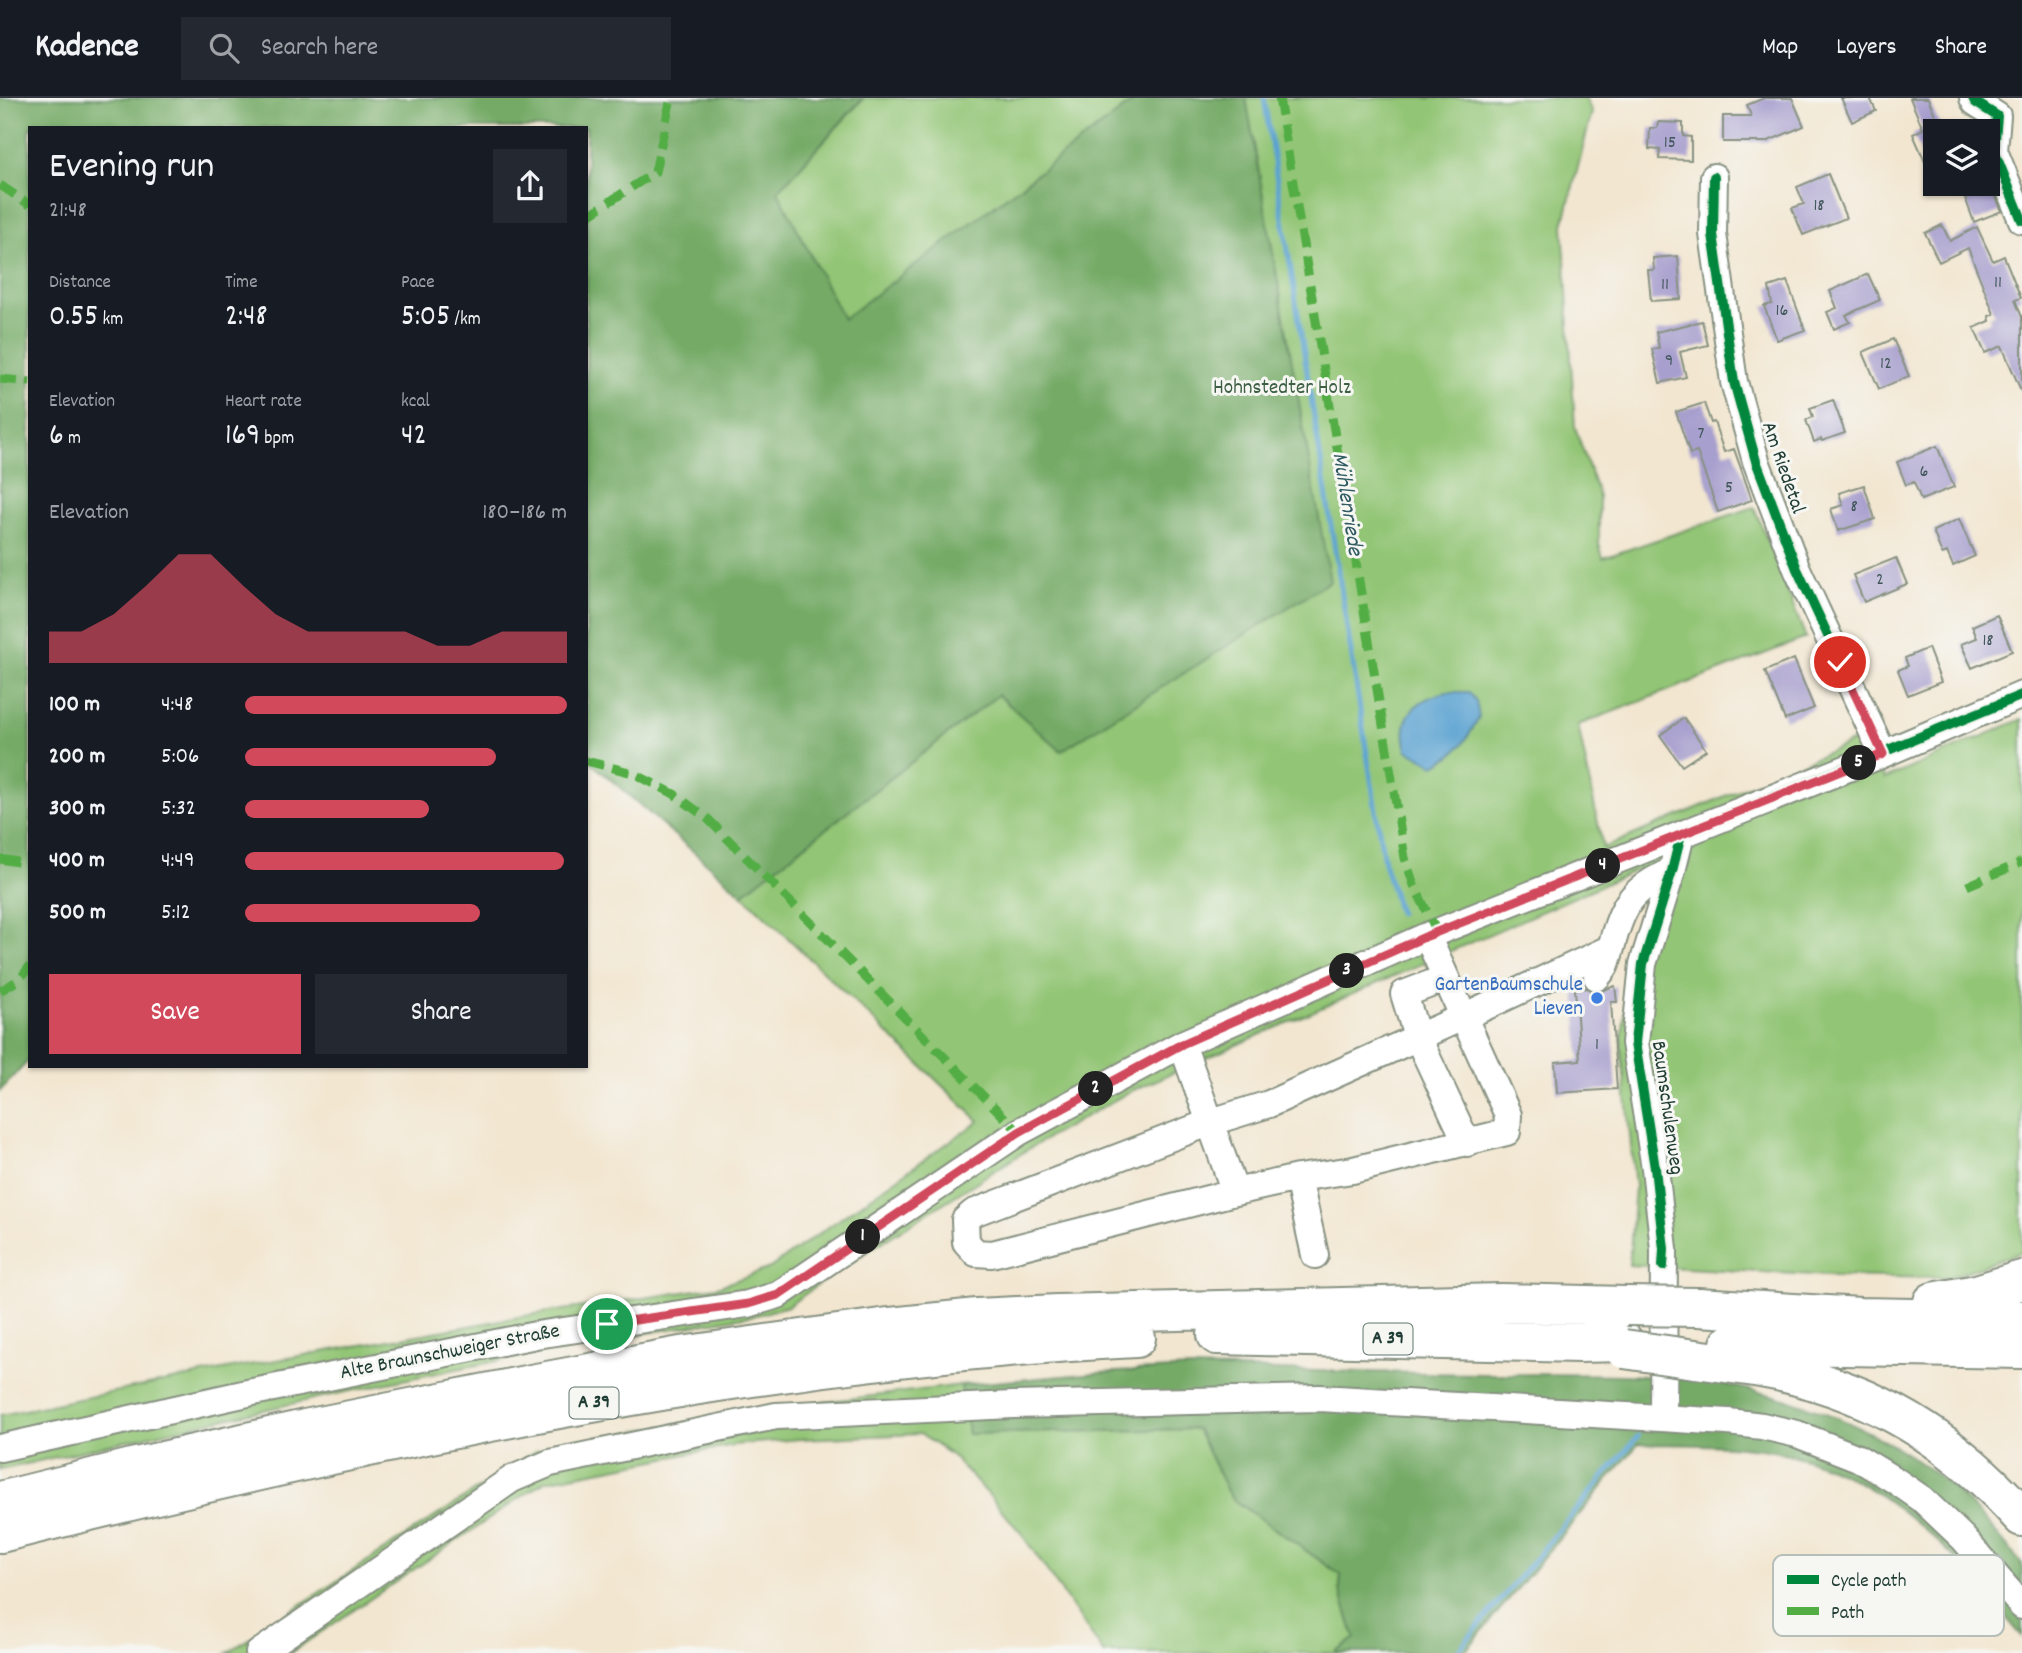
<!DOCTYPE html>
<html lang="en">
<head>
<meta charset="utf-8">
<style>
	body { margin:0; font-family:Dekko,sans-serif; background:#242831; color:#f1f3f6; height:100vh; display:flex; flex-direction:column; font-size:26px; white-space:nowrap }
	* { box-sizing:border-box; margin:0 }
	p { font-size:23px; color:#9ea1a6 }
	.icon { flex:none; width:38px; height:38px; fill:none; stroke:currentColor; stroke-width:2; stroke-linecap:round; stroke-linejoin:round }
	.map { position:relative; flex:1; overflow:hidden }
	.drawer { position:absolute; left:28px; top:28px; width:560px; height:942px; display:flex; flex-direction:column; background:#171b24; border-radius:0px; box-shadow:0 2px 5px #0004 }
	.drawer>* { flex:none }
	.buttons { position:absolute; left:1923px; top:21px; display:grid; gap:14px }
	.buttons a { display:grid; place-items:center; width:77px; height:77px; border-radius:0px; background:#171b24; box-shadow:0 2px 5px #0004; font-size:35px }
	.pin { position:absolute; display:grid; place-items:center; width:60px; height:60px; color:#fff; margin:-30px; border:4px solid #fff; border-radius:50%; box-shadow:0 2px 7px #0007 }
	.km { position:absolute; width:35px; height:35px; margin:-18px; border-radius:50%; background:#222; color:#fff; font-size:19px; line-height:35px; text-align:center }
	.round { display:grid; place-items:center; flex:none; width:74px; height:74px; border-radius:0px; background:#242831 }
	.headline { display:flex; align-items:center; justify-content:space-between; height:119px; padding:0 21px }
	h1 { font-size:38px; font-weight:600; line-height:52px }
	.figures { display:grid; grid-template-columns:repeat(3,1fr); gap:10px; height:119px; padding:7px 21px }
	.figures div { display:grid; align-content:center }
	.figures b { font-size:30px; font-weight:600 }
	.figures small { font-size:19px; font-weight:400 }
	.figures p { font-size:19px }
	.chart { height:196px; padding:14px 21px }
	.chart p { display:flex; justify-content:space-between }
	.chart svg { width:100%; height:126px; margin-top:7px; fill:#d1495b; opacity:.7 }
	.action { display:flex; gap:14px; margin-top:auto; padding:14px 21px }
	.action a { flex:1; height:80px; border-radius:0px; background:#d1495b; color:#fff; font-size:28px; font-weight:600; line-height:80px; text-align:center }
	.action a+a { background:#242831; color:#f1f3f6 }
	ul { padding:0 21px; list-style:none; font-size:23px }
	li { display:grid; grid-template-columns:112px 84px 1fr; align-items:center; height:52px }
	li i { height:18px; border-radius:9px; background:#d1495b }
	header { display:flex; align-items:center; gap:42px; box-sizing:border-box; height:98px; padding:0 35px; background:#171b24; border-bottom:2px solid #363941 }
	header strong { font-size:33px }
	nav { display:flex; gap:38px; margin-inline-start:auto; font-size:24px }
	.search { width:490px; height:63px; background:#242831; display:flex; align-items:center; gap:18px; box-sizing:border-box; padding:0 24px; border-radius:0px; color:#9ea1a6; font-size:26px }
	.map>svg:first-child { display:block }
</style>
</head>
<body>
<header>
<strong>Kadence</strong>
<div class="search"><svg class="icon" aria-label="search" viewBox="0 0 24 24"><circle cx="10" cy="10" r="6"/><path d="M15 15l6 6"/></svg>Search here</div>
<nav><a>Map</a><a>Layers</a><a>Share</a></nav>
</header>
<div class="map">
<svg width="2022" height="1555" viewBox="0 0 2022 1555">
	<rect width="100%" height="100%" fill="#f6f6f2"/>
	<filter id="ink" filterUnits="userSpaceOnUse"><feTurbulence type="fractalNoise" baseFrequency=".0143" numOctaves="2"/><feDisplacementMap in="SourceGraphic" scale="14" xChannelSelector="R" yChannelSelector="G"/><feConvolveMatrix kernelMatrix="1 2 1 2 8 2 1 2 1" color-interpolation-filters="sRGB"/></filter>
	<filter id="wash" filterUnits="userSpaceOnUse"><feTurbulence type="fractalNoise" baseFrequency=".00686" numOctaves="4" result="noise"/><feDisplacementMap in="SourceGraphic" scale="28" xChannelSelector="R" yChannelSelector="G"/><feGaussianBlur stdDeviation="1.57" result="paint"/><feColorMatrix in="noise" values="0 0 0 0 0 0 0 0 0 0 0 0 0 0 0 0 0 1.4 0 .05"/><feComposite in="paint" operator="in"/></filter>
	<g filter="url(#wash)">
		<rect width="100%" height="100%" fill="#f2e6d0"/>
		<path fill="#92c575" stroke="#588154" stroke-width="2" d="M 723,0 L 822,250 L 1145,0 L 1585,0 L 1592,14 L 1563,127 L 1575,329 L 1599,399 L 1599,446 L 1603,460 L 1754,409 L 1806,540 L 1578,627 L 1603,750 L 1864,639 L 1885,681 L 2022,621 L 2022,1154 L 1948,1180 L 1834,1178 L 1629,1167 L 1635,1089 L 1621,948 L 1630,868 L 1652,793 L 1641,770 L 1129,994 L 1027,1052 L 846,1167 L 788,1208 L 757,1217 C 502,1256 251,1314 0,1372 L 0,1317 L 237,1269 L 536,1216 L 717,1189 L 770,1170 L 979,1023 L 742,796 L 888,681 L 586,30 Z
			M 864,0 L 1138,0 L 843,222 L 777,93 Z
			M 961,1287 L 968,1336 L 1197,1331 L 1227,1393 L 1235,1403 L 1341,1477 L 1340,1492 L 1355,1541 L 1337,1553 L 1338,1555 L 1104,1555 L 1021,1435 L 989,1397 L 951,1357 L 920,1336 L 800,1341 L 734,1347 L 545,1383 L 290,1555 L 227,1555 L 536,1353 L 640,1332 L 832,1303 Z"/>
		<path fill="#75aa66" stroke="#4a744d" stroke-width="2" d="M 0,0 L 863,0 L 778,93 L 843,221 L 1138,0 L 1246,0 L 1330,483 L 1061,653 L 998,597 L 742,796 L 586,660 L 586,30 L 30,30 L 30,961 L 0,993 Z
			M 1191,1270 C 1291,1272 1392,1275 1493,1276 C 1559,1277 1628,1274 1694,1282 C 1785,1293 1880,1328 1950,1388 C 1977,1411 1999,1439 2022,1466 L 2022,1538 C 1997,1510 1975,1479 1949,1454 C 1905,1411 1853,1372 1792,1357 C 1741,1345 1689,1347 1638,1346 L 1464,1555 L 1338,1555 L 1336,1553 L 1355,1540 L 1340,1492 L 1341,1477 L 1235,1403 L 1227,1393 L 1197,1331 L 968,1336 L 961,1287 L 1097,1275 Z"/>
		<path fill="#5aa2d1" stroke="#3c7082" stroke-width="2" d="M 1446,594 L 1469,594 L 1476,603 L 1479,619 C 1468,640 1457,658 1434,667 L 1407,652 C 1398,619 1414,602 1446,594 Z"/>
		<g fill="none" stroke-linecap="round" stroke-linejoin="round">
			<path stroke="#5aa2d1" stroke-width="5" d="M 1264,0 L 1384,764 L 1399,815
				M 1456,1555 L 1638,1338"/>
		</g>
		<g id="blocks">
			<path fill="#a79fce" d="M 1764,0 L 1792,0 L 1804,28 L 1766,44 L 1723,44 L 1723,18 L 1751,18 L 1747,7 Z
				M 1841,0 L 1870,0 L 1876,13 L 1852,24 Z
				M 1910,0 L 1928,0 L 1942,33 L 1936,33 L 1936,89 L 1913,36 L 1923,31 Z
				M 1658,24 L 1683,25 L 1683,38 L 1691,39 L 1691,62 L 1659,61 L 1660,52 L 1649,51 L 1650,30 L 1657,30 Z
				M 1828,76 L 1846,120 L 1803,137 L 1792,110 L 1804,106 L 1797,89 Z
				M 1960,86 L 1990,86 L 2002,113 L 1974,124 Z
				M 1942,127 L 1950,143 L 1977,129 L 1993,163 L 2004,158 L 2021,200 L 2015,202 L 2022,219 L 2022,295 L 2002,248 L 1985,255 L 1974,230 L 1990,223 L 1989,218 L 1994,216 L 1968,150 L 1939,164 L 1925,135 Z
				M 1678,158 L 1681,201 L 1651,203 L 1648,172 L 1654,172 L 1653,160 Z
				M 1868,176 L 1880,202 L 1846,217 L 1850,224 L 1834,231 L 1827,214 L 1837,210 L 1830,193 Z
				M 1787,183 L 1805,232 L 1777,242 L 1764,208 L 1772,206 L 1769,189 Z
				M 1702,223 L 1708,247 L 1680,254 L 1686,279 L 1660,285 L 1652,251 L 1659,250 L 1656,234 Z
				M 1893,241 L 1909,278 L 1879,291 L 1863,254 Z
				M 1833,302 L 1845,335 L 1822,343 L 1821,341 L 1814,344 L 1806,322 L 1813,319 L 1810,310 Z
				M 1704,305 L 1711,325 L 1714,324 L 1724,354 L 1734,351 L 1752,402 L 1718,414 L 1697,354 L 1690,356 L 1676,314 Z
				M 1937,348 L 1954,389 L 1921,402 L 1914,384 L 1906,387 L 1897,364 Z
				M 1864,387 L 1875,421 L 1838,433 L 1831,411 L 1843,407 L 1839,395 Z
				M 1959,421 L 1975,458 L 1953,468 L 1947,454 L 1942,456 L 1933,433 Z
				M 1896,460 L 1907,486 L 1864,504 L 1853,477 Z
				M 1997,517 L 2012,553 L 1972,570 L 1961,546 L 1977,540 L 1972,528 Z
				M 1928,550 L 1941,584 L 1908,597 L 1898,572 L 1908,568 L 1905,560 Z
				M 1794,561 L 1814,610 L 1785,622 L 1765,573 Z
				M 1684,620 L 1706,652 L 1682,668 L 1660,637 Z
				M 1615,888 L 1617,904 L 1611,904 L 1617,991 L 1557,995 L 1555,964 L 1580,962 L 1575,891 L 1586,890 L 1595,895 Z"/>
		</g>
	</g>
	<g filter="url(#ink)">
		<use href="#blocks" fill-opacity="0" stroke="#889282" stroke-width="2"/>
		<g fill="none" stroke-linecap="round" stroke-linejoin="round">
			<defs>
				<path id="minor" d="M 1973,0 L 1975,4 L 1997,18 L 1994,53 L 2022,122
					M 1714,79 L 1713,136 L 1734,284 L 1756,363 L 1797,471 L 1883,656
					M 1427,838 L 1446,880 L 1404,896 L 1417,938 L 1467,1045
					M 1597,879 C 1608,866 1606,866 1611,850 C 1622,807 1631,791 1672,773
					M 1446,880 L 1508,1017 L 1507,1034 L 1353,1072 L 1298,1080 L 1235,1094 L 992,1156 L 976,1155 L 966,1144 L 965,1122 L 973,1115 L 1211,1024 L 1269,1006 L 1463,919 L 1611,850
					M 1182,946 L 1235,1094
					M 1298,1080 L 1315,1157
					M 1663,1320 L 1664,1151 L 1655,1070 L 1635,945 L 1643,866 L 1672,773 L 1681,737
					M 0,1350 L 243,1296 L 536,1237 L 748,1206 L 778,1197 L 1019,1034 L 1182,946 L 1427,838 L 1883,656 L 2022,597
					M 259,1555 L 512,1381 L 550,1365 L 776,1318 L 1013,1307 L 1320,1300 L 1728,1324 L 1762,1328 L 1797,1336 L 1858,1360 L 1896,1383 L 1922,1401 L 1963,1440 L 2022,1508"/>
				<path id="highway" d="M 1933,1204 L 1977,1196 L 2022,1182
					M 1698,1209 L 1860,1219 L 2022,1222
					M 1217,1237 L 1579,1245 L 1624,1244
					M 1730,1246 L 2022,1251
					M 1695,1261 C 1731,1266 1766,1269 1801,1279 C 1891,1303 1961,1350 2022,1419
					M 0,1403 L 136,1369 L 305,1331 L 531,1286 L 681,1258 L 881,1230 L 977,1220 L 1057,1216 L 1501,1205 L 1626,1208
					M 0,1435 C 373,1342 751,1260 1136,1240"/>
			</defs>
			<use href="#minor" stroke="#889282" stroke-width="30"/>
			<use href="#highway" stroke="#889282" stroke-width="42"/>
			<use href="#minor" stroke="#fff" stroke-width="26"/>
			<use href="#highway" stroke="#fff" stroke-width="38"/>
			<defs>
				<path id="highway-bridge" d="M 1626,1208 L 1698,1209
					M 1624,1251 L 1695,1261"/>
			</defs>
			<use href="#highway-bridge" stroke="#889282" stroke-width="42" stroke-linecap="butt"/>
			<use href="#highway-bridge" stroke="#fff" stroke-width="38"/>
			<path stroke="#52ad45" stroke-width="9" stroke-dasharray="18 9" stroke-linecap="butt" d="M 1279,0 L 1405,760 L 1414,787 L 1437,834
				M 0,87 L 30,107
				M 586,119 L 655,74 L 671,0
				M 0,281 L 30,284
				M 586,663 L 633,675 L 674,696 L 708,721 L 1019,1034
				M 0,761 L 30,766
				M 1967,788 L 2022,764
				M 0,893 L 20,881 L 30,868"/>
			<defs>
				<path id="cycleway" d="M 1973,0 L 1975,4 L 1997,18 L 1994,53 L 2022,122
					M 1714,79 L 1713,136 L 1734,284 L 1756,363 L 1797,471 L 1883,656
					M 1663,1168 L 1664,1151 L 1655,1070 L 1635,945 L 1643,866 L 1672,773 L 1681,737 L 2022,597"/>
			</defs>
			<use href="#cycleway" stroke="#f6f6f2" stroke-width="15"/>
			<use href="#cycleway" stroke="#00873e" stroke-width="10"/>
		</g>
	</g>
	<g fill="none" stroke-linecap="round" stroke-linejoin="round" filter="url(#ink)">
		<defs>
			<path id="route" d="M 607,1226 L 748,1206 L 778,1197 L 1019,1034 L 1182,946 L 1427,838 L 1883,656 L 1840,564"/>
		</defs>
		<use href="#route" stroke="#fff" stroke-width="14"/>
		<use href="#route" stroke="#d1495b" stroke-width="9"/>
	</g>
	<circle fill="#3f7fe0" stroke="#f6f6f2" stroke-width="2.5" cx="1597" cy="900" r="7"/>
	<g text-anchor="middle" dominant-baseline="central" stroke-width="6" stroke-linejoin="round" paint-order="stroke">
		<g font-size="18" fill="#41565a">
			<text x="1670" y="45">15</text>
			<text x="1819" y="108">18</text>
			<text x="1998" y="185">11</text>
			<text x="1665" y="187">11</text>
			<text x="1782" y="213">16</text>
			<text x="1669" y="263">9</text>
			<text x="1886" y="266">12</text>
			<text x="1701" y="336">7</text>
			<text x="1924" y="374">6</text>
			<text x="1729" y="390">5</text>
			<text x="1854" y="409">8</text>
			<text x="1880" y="482">2</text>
			<text x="1988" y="543">18</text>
			<text x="1597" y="947">1</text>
		</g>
		<g fill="#f6f6f2" stroke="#60746d" stroke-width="2">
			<rect x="1363.5" y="1225.5" width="49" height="31" rx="5"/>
			<rect x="569.5" y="1289.5" width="49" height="31" rx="5"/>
		</g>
		<g font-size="19" font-weight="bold" fill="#1f3d34">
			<text x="1388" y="1241">A 39</text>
			<text x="594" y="1305">A 39</text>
		</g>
		<g font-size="21" fill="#3c5f44" stroke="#f6f6f2">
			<text x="1282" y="291">Hohnstedter Holz</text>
		</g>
		<g font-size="21" fill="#1f3d34" stroke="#f6f6f2">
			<text transform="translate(1782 370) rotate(71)">Am Riedetal</text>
			<text transform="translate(1666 1010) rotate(82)">Baumschulenweg</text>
			<text transform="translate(450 1255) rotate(-11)">Alte Braunschweiger Straße</text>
		</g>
		<g font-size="21" fill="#366cbe" stroke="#f6f6f2" text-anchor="end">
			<text x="1583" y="888">GartenBaumschule<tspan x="1583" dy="24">Lieven</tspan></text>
		</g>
		<g font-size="23" font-style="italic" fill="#315b63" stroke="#f6f6f2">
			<text transform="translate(1346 406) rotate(81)">Mühlenriede</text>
		</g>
	</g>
	<rect x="1773" y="1457" width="231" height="81" rx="10" fill="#f6f6f2" stroke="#b6beb9" stroke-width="2"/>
	<rect x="1787" y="1477" width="32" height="9" fill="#00873e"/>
	<rect x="1787" y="1509" width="32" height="8" fill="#52ad45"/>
	<g font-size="19" fill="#1f3d34">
		<text x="1831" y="1488">Cycle path</text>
		<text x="1831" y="1520">Path</text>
	</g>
</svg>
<div class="buttons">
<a><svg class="icon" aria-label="layers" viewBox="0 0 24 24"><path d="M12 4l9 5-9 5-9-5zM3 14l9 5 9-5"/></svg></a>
</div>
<div class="pin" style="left:607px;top:1226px;background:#1e9e55"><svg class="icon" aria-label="arrive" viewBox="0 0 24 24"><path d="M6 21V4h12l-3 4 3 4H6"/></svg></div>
<div class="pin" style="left:1840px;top:564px;background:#d93025"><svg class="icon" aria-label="check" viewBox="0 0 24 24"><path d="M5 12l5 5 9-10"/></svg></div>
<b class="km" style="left:863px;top:1139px">1</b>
<b class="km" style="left:1096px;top:991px">2</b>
<b class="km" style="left:1347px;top:873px">3</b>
<b class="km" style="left:1603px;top:768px">4</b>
<b class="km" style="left:1859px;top:665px">5</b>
<section class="drawer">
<div class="headline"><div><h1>Evening run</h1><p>21:48</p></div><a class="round"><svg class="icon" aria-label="share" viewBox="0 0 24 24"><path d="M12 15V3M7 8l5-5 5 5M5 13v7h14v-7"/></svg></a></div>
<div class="figures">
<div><p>Distance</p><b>0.55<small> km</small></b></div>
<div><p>Time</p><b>2:48</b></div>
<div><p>Pace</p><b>5:05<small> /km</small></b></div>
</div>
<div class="figures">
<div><p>Elevation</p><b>6<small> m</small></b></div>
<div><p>Heart rate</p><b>169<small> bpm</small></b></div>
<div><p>kcal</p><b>42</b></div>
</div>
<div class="chart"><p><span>Elevation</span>180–186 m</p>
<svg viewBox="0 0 160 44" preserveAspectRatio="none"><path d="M0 44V33L10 33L20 27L30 17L40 6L50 6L60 17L70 27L80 33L90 33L100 33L110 33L120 38L130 38L140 33L150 33L160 33V44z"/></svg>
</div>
<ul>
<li><b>100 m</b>4:48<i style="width:100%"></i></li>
<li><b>200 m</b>5:06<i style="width:78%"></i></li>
<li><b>300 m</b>5:32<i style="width:57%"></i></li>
<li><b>400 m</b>4:49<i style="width:99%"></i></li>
<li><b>500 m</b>5:12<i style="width:73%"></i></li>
</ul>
<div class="action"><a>Save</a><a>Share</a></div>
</section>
</div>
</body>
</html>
